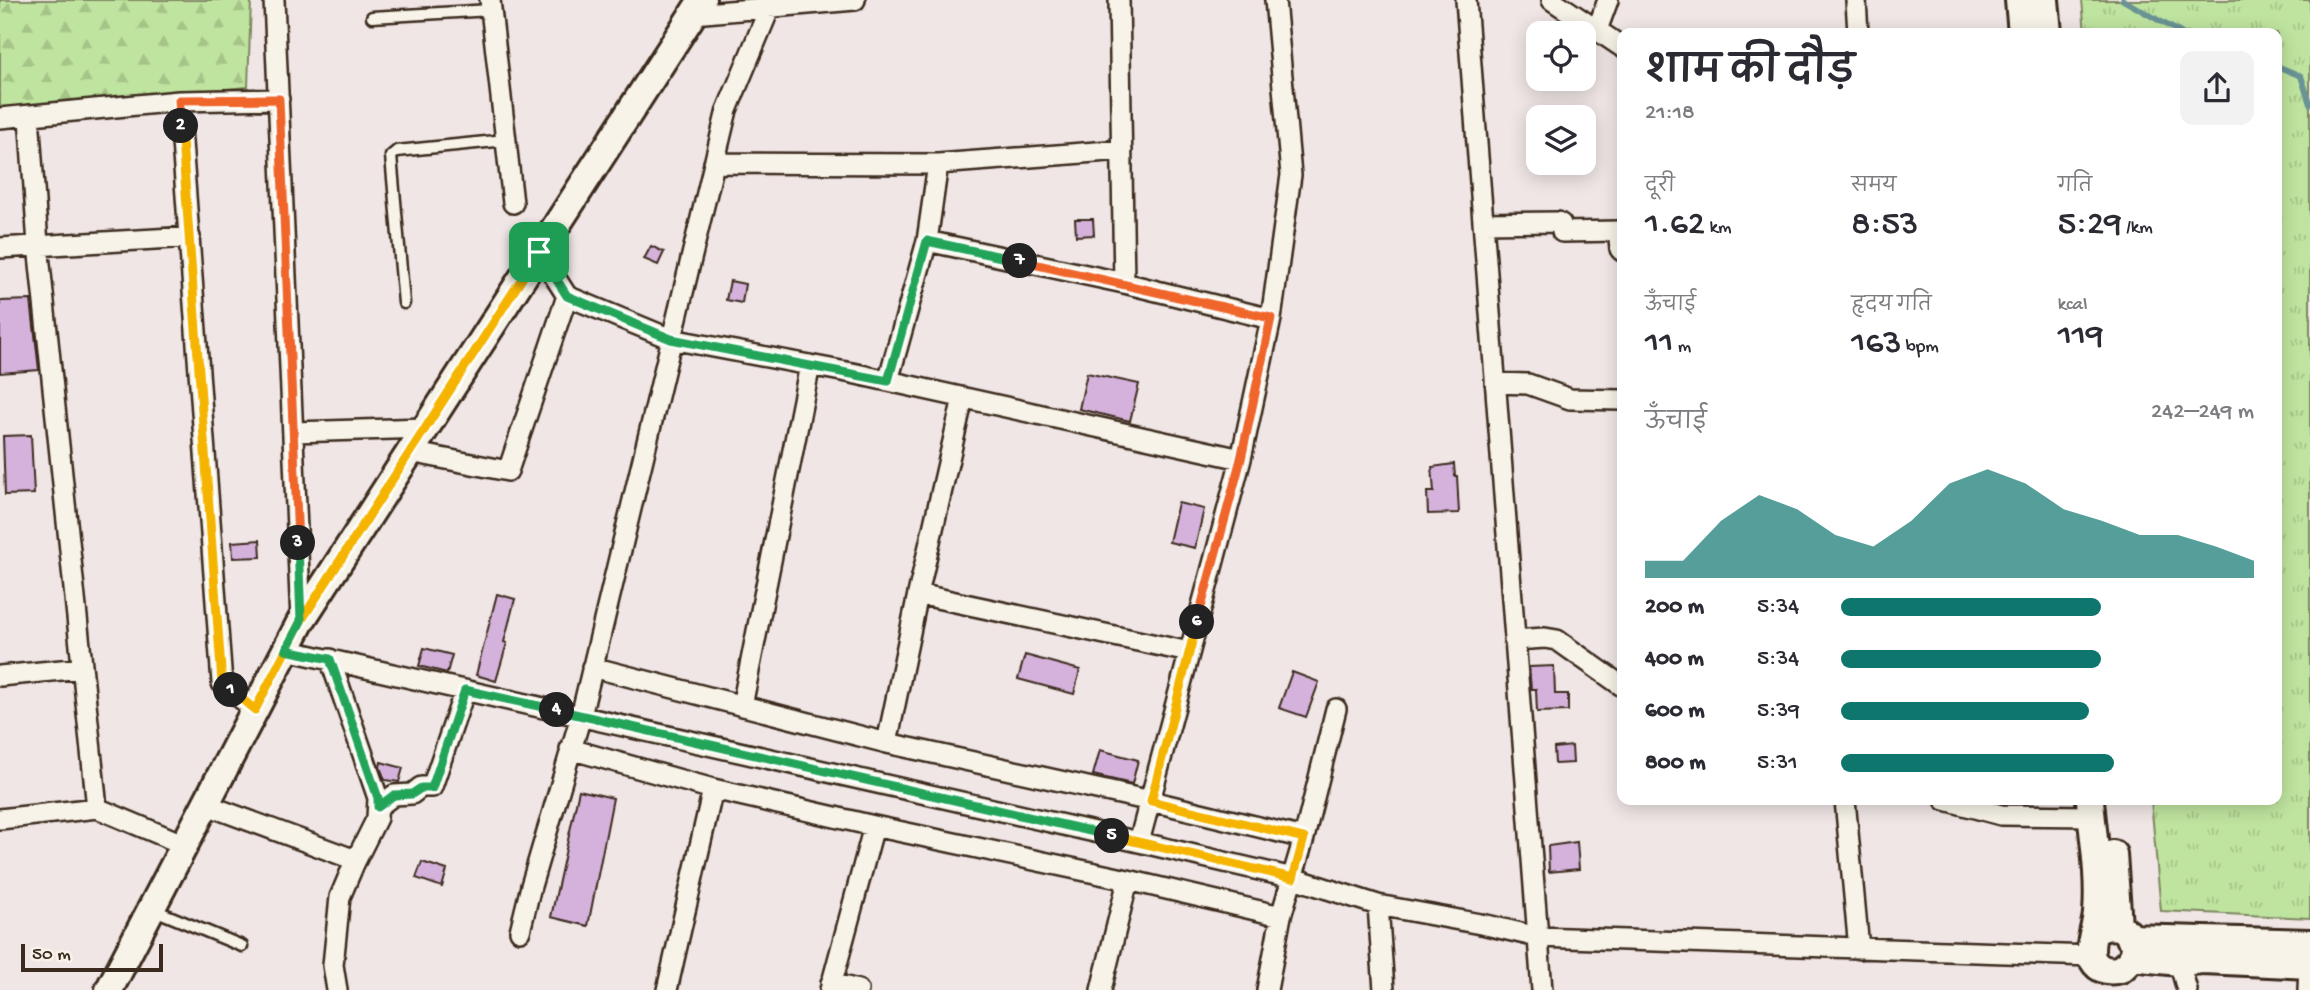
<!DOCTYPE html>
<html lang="hi">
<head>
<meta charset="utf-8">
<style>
	body { margin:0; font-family:"Gochi Hand","Playpen Sans Deva",sans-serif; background:#f2f2f3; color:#2b2b33; height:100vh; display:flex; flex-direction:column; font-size:26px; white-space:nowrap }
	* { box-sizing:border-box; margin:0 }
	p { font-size:23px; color:#7c7c81 }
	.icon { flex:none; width:38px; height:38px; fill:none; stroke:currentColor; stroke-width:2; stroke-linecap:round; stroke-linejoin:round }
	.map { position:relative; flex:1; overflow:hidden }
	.sheet { position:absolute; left:1617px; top:28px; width:665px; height:777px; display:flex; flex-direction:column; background:#fff; border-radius:14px; box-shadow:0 4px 18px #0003 }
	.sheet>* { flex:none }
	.tools { position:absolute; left:1526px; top:21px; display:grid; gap:14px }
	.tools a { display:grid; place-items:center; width:70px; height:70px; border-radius:14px; background:#fff; box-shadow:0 4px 18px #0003; font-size:35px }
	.scale { position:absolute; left:21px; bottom:18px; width:142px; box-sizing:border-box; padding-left:7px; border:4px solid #3b2a1e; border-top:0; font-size:19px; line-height:24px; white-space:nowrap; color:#3b2a1e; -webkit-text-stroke:5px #f7f3e8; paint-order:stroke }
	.pin { position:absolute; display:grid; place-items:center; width:60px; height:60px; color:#fff; margin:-30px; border-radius:14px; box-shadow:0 4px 10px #0006 }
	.km { position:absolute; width:35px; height:35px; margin:-18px; border-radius:50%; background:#222; color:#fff; font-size:19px; line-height:35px; text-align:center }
	.round { display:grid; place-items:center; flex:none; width:74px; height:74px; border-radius:14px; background:#f2f2f3 }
	.headline { display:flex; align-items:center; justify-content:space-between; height:119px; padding:0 28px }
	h1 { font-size:38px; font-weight:600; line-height:52px }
	.metrics { display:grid; grid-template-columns:repeat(3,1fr); gap:10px; height:119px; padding:7px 28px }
	.metrics div { display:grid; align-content:center }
	.metrics b { font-size:35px; font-weight:600 }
	.metrics small { font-size:19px; font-weight:400 }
	.metrics p { font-size:19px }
	.chart { height:196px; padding:14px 28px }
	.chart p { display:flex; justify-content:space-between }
	.chart svg { width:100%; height:126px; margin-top:7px; fill:#0f766e; opacity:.7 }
	ul { padding:0 28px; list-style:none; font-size:23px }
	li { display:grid; grid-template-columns:112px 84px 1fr; align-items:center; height:52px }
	li i { height:18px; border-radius:9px; background:#0f766e }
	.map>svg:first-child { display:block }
</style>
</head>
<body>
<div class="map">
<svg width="2310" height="990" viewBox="0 0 2310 990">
	<defs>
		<pattern id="grass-tufts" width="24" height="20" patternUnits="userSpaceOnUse" patternTransform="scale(1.75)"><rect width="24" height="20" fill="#bfe49f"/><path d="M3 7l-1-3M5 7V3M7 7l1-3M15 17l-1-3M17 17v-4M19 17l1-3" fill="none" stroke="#a5c488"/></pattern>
		<pattern id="forest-firs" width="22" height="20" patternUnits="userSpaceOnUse" patternTransform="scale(1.75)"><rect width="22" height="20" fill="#bfe49f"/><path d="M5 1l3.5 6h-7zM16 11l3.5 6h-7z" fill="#a5c488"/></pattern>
	</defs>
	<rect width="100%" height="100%" fill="#f0e6e6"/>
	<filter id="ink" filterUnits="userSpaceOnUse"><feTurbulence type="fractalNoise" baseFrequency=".0143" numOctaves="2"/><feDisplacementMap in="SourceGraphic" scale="14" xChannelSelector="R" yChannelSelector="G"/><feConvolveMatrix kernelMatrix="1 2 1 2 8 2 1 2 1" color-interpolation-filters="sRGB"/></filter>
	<g filter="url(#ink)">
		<path fill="url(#grass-tufts)" stroke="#7d875e" stroke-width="2" d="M 2082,0 L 2310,0 L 2310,918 L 2161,911 L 2151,800 L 2277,800 L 2277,33 L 2085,33 Z"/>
		<path fill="url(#forest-firs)" stroke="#7d875e" stroke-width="2" d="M 0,0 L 251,0 L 248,87 L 0,108 Z"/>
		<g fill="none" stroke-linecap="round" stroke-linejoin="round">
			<path stroke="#699394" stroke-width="6" d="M 2123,0 L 2181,33
				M 2277,66 L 2301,76 L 2310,104"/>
		</g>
		<path fill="#d5b2dc" stroke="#3b2a1e" stroke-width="2" d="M 1075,219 L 1093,219 L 1094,235 L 1076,236 Z
			M 651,246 L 664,252 L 658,265 L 644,259 Z
			M 730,281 L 745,284 L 742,303 L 726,300 Z
			M 31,300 L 39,370 L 0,373 L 0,301 Z
			M 1087,373 L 1139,384 L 1130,421 L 1079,409 Z
			M 31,435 L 34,494 L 5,495 L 3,436 Z
			M 1454,464 L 1455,476 L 1457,476 L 1459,513 L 1428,514 L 1427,492 L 1434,492 L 1432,467 Z
			M 1178,503 L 1204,509 L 1195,548 L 1169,542 Z
			M 260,540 L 261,557 L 233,558 L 232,542 Z
			M 497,594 L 515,599 L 504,642 L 507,643 L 496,681 L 476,675 Z
			M 424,648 L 452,655 L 447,673 L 419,666 Z
			M 1025,655 L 1080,670 L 1074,694 L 1018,679 Z
			M 1554,666 L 1555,694 L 1568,694 L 1568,711 L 1537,712 L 1536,689 L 1531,689 L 1529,667 Z
			M 1292,672 L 1319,682 L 1306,717 L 1279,708 Z
			M 1572,746 L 1573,763 L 1555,764 L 1554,748 Z
			M 1100,750 L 1138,760 L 1132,784 L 1093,775 Z
			M 381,762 L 403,768 L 399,782 L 385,780 L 380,767 Z
			M 579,790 L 613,798 L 588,926 L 551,917 Z
			M 1577,842 L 1579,869 L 1549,872 L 1548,846 Z
			M 422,862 L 447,870 L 442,887 L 416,878 Z"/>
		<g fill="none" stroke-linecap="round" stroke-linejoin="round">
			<defs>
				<path id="lane" d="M 372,17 L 491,10
					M 404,303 L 391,156 L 397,151 L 506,140
					M 152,909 L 242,946"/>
				<path id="street" d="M 274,0 L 301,621
					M 490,0 L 513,203
					M 1119,0 L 1124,283
					M 1466,0 L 1542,990
					M 1552,0 L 1622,47
					M 1856,0 L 1858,33
					M 693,14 L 855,0
					M 1597,30 L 1608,0
					M 179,101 L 222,683 L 255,710
					M 29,115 L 38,245 L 97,808
					M 0,118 L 179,101 L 279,99
					M 714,163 L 938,164 L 1122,150
					M 1484,223 L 1558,222 L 1561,224 L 1562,232 L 1618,231 L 1620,249 L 1622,251
					M 927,241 L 1124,283 L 1271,319
					M 0,248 L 190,237
					M 539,252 L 567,296 L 671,339 L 852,373 L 1241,459
					M 888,381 L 927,241 L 938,164
					M 1495,383 L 1528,384 L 1570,399 L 1622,400
					M 293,432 L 426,428
					M 410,452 L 508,471 L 567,296
					M 918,594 L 1189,652
					M 1514,640 L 1545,638 L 1557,640 L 1622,686
					M 286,650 L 1139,842 L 1293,878 L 1378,905 L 1486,925 L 1538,937 L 2092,956
					M 330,659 L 378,798 L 377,818 L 354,864 L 340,897 L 333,965 L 337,990
					M 592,667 L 887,743 L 1151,801 L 1304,838
					M 0,676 L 82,668
					M 742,706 L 810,365
					M 887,743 L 918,594 L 963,398
					M 570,749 L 713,789 L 874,826 L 1128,880 L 1281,916
					M 1845,800 L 1859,949
					M 1945,800 L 2001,815 L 2092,816
					M 207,805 L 350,858 L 354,864
					M 378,807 L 394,795 L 412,794 L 421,787 L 432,787 L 465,690
					M 0,819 L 97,808 L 185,845
					M 1139,842 L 1241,459 L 1271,319 L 1291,175 L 1275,0
					M 1378,905 L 1384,990
					M 520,931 L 531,886 L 581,716 L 727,110 L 770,7
					M 2179,962 L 2187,990
					M 831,983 L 858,990
					M 667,990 L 713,789
					M 830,990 L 874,826
					M 1101,990 L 1128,880
					M 1267,990 L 1281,916 L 1304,838 L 1336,709
					M 2308,990 L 2309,965"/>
				<path id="secondary" d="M 2019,0 L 2022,33
					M 2045,0 L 2048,33
					M 2090,800 C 2093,837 2100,875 2097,913 C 2096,927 2087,947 2093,960 C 2099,971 2110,972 2121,969 C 2125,965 2131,961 2133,956 C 2141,935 2116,917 2095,932
					M 2113,854 L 2118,926
					M 2130,938 L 2310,943
					M 2132,957 L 2179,962 L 2203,960 L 2310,965
					M 109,990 L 301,621 L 702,0"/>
			</defs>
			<use href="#lane" stroke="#3b2a1e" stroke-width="15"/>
			<use href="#street" stroke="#3b2a1e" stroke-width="24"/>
			<use href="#secondary" stroke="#3b2a1e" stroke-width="32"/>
			<use href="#lane" stroke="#f7f3e8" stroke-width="10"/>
			<use href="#street" stroke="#f7f3e8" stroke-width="19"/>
			<use href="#secondary" stroke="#f7f3e8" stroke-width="26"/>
		</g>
	</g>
	<g fill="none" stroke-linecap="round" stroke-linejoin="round" filter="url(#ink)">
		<defs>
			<path id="split-1" d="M 231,690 L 255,710 L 301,621 L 539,252"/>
			<path id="split-2" d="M 181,126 L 222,683 L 231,690"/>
			<path id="split-3" d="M 181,126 L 179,100 L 279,99 L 298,543"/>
			<path id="split-4" d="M 298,543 L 301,621 L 286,650 L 330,659 L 378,798 L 378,807 L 394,795 L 412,794 L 421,788 L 432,788 L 465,690 L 557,710"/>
			<path id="split-5" d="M 557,710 L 1112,836"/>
			<path id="split-6" d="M 1112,836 L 1293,878 L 1304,838 L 1151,801 L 1197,622"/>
			<path id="split-7" d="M 1020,261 L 1271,318 L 1241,459 L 1197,622"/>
			<path id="split-8" d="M 539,252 L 567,296 L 671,339 L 888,381 L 927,241 L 1020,261"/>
		</defs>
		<use href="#split-1" stroke="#fff" stroke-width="14"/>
		<use href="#split-2" stroke="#fff" stroke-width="14"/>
		<use href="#split-3" stroke="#fff" stroke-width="14"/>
		<use href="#split-4" stroke="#fff" stroke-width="14"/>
		<use href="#split-5" stroke="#fff" stroke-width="14"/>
		<use href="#split-6" stroke="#fff" stroke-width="14"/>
		<use href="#split-7" stroke="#fff" stroke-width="14"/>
		<use href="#split-8" stroke="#fff" stroke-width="14"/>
		<use href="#split-1" stroke="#f5b400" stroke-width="9"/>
		<use href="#split-2" stroke="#f5b400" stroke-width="9"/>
		<use href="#split-3" stroke="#f0652b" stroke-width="9"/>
		<use href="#split-4" stroke="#22a559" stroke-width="9"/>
		<use href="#split-5" stroke="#22a559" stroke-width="9"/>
		<use href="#split-6" stroke="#f5b400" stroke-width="9"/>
		<use href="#split-7" stroke="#f0652b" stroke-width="9"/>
		<use href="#split-8" stroke="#22a559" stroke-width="9"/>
	</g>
</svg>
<div class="tools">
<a><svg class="icon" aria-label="locate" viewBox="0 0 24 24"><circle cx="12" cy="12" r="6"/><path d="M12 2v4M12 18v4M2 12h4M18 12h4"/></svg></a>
<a><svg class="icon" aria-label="layers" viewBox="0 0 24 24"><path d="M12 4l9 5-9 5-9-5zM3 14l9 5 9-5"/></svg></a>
</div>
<div class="scale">50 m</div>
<div class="pin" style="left:539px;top:252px;background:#1e9e55"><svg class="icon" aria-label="arrive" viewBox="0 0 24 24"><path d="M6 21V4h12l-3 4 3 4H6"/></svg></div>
<b class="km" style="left:231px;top:690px">1</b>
<b class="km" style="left:181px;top:126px">2</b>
<b class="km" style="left:298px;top:543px">3</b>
<b class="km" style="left:557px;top:710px">4</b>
<b class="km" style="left:1112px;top:836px">5</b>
<b class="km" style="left:1197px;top:622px">6</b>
<b class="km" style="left:1020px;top:261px">7</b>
<section class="sheet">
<div class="headline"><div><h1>शाम की दौड़</h1><p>21:18</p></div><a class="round"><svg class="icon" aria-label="share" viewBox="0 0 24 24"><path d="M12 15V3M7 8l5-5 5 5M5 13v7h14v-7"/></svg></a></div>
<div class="metrics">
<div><p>दूरी</p><b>1.62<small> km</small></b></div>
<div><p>समय</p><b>8:53</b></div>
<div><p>गति</p><b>5:29<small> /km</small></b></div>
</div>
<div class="metrics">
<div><p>ऊँचाई</p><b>11<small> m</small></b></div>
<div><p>हृदय गति</p><b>163<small> bpm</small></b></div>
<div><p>kcal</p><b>119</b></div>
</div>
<div class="chart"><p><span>ऊँचाई</span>242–249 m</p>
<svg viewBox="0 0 160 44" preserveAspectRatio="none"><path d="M0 44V38L10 38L20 24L30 15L40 20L50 29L60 33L70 24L80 11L90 6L100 11L110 20L120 24L130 29L140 29L150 33L160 38V44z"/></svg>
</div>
<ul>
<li><b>200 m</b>5:34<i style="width:63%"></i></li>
<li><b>400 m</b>5:34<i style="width:63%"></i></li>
<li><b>600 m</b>5:39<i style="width:60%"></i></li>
<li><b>800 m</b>5:31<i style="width:66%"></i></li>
</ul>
</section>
</div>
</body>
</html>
